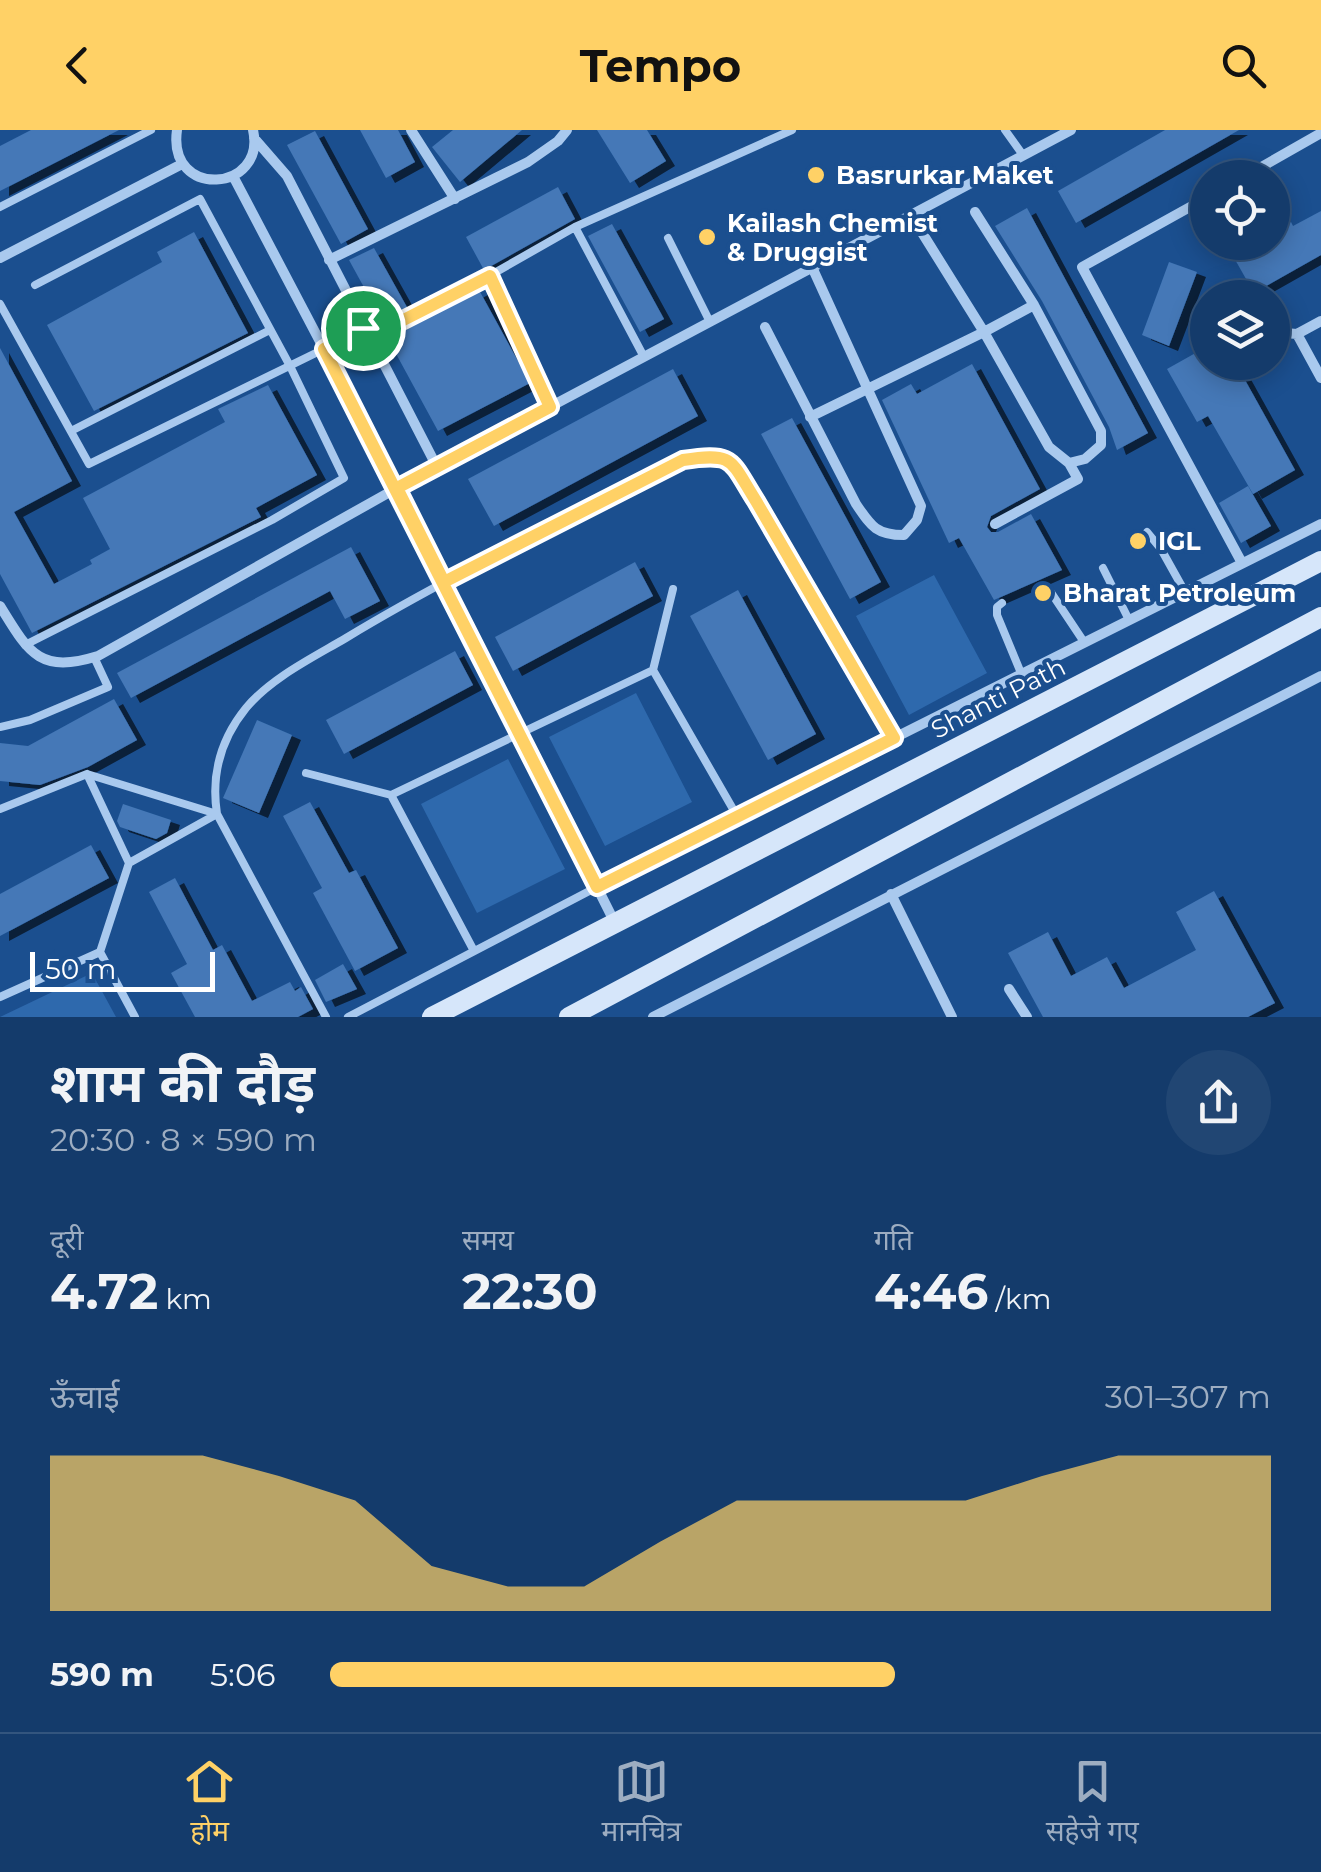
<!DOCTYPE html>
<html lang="hi">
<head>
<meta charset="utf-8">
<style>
	body { margin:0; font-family:Montserrat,"Noto Sans Devanagari",sans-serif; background:#214673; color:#f1f3f6; height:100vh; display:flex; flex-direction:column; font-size:38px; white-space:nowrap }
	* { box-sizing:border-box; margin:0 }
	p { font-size:32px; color:#9dadc1 }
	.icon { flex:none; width:55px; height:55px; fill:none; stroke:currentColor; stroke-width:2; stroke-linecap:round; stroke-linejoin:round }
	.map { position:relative; height:887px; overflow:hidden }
	.details { display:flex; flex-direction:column; background:#143b6b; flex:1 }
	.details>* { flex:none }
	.controls { position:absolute; left:1190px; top:30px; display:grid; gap:20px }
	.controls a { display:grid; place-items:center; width:100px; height:100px; border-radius:50%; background:#143b6b; box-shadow:0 5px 25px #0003,0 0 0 2px #33557e; font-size:50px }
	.scale { position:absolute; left:30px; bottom:25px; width:185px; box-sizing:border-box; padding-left:10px; border:5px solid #fff; border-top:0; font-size:28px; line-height:35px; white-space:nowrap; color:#fff; -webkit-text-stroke:8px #1b4f8f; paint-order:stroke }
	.pin { position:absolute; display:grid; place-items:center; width:85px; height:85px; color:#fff; margin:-42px; border:5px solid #fff; border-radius:50%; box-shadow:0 2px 10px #0007 }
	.round { display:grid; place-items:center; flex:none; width:105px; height:105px; border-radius:52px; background:#214673 }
	.summary { display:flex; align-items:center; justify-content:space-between; height:170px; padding:0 50px }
	h1 { font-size:55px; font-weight:700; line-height:75px }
	.stats { display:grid; grid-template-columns:repeat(3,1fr); gap:15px; height:170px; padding:10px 50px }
	.stats div { display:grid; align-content:center }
	.stats b { font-size:50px; font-weight:700 }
	.stats small { font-size:28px; font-weight:400 }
	.stats p { font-size:28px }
	.chart { height:280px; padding:20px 50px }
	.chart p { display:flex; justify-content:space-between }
	.chart svg { width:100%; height:180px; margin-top:10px; fill:#ffd166; opacity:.7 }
	ul { padding:0 50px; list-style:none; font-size:32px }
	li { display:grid; grid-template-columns:160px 120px 1fr; align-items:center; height:75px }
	li i { height:25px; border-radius:12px; background:#ffd166 }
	header { display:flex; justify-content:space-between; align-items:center; height:130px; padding:0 50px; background:#ffd166; color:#111; font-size:45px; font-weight:700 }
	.tabs { display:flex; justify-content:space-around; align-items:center; height:140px; border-top:2px solid #33557e; background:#143b6b; font-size:28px; color:#9dadc1 }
	.tabs a { display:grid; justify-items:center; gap:5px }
	.tabs .on { color:#ffd166 }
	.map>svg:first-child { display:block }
</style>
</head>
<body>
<header><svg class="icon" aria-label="back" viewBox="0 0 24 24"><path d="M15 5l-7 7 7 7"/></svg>Tempo<svg class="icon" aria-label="search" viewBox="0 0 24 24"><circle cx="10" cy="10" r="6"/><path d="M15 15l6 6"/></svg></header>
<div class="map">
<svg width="1321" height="887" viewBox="0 0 1321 887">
	<defs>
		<filter id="shadow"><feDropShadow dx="9" dy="5" stdDeviation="0" flood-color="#0009"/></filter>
	</defs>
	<rect width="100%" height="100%" fill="#1b4f8f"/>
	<path fill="#2e69ad" d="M 934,445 L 987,543 L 909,585 L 856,486 Z
		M 636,563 L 692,672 L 605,716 L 549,607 Z
		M 508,629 L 565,739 L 477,783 L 421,674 Z
		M 92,843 L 116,887 L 0,887 Z"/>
	<path fill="#4478b7" filter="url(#shadow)" d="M 31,0 L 119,0 L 0,61 L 0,16 Z
		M 360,0 L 398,0 L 415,32 L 386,48 Z
		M 453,0 L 522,0 L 460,52 L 432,17 Z
		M 597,0 L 647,0 L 666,31 L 630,53 Z
		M 1165,0 L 1239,0 L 1076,93 L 1058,61 Z
		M 315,1 L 368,99 L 341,114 L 287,15 Z
		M 558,57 L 575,89 L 484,140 L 466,107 Z
		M 1027,78 L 1148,303 L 1117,320 L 1109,297 L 1042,171 L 995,96 Z
		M 1321,81 L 1321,125 L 1254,163 L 1233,126 L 1255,112 L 1272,112 L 1272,103 L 1291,92 L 1293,96 Z
		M 612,94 L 664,189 L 640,202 L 588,106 Z
		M 194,102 L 248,203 L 94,281 L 47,195 L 162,132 L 157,122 Z
		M 374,118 L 408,179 L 383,192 L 349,130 Z
		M 1169,132 L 1197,142 L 1169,216 L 1142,205 Z
		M 479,160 L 530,253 L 438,301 L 388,209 Z
		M 1208,216 L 1208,232 L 1235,232 L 1295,340 L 1253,364 L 1208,286 L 1197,292 L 1167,239 Z
		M 0,218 L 72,351 L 14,382 L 54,454 L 92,434 L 90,430 L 110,419 L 83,368 L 225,292 L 218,279 L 268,255 L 317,345 L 256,378 L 261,387 L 32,503 L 0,444 Z
		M 972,234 L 1040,359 L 991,386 L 987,397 L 991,402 L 998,402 L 1031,384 L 1062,440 L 994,470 L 959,408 L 949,413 L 882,270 L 911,254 L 917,264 Z
		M 673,239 L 698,286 L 494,396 L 468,349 Z
		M 792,288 L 881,452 L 850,469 L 761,304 Z
		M 1248,356 L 1271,396 L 1241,413 L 1219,373 Z
		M 351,417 L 380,471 L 345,489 L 330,461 L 131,568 L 117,543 Z
		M 635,432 L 653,466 L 513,541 L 495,507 Z
		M 738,460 L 816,604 L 768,630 L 690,486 Z
		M 455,521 L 473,555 L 344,624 L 326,590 Z
		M 114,569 L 137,610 L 88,637 L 40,655 L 0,651 L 0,613 L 28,616 Z
		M 257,590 L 292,605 L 259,683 L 223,668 Z
		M 310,672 L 349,743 L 356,740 L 398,818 L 355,841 L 313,763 L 322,758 L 283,686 Z
		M 123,674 L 171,690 L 167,703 L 156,709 L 120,697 L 117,691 Z
		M 91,715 L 109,748 L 0,806 L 0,764 Z
		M 175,748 L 213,820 L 222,815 L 252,871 L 290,852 L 295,861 L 301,857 L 313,879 L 298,887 L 195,887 L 171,843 L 187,834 L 149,762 Z
		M 1214,761 L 1275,873 L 1248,887 L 1043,887 L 1008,823 L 1048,802 L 1071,846 L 1107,827 L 1124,858 L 1196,820 L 1176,782 Z
		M 343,834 L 357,859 L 326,872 L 315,850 Z"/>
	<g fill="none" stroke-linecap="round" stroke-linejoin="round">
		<path stroke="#a9c9ee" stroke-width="8" d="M 1005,0 L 1023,25
			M 0,77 L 151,0
			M 575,97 L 792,0
			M 668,108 L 710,192
			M 0,174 L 89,334 L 324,219
			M 369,208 L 489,146
			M 550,277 L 489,146 L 575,97 L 644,227
			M 71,301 L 270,200
			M 1147,402 L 1161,419 L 1185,462
			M 1103,438 L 1129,490
			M 1048,458 L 1084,512
			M 1002,473 L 997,477 L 997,485 L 1021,543
			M 25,515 L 272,390 L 344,348 L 290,236 L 200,69 L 35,155
			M 653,540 L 673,459
			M 0,597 L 30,590 L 108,557 L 94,527
			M 306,643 L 391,665
			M 0,679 L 87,644
			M 129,733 L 87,644 L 217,684 L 129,733 L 100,822 L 135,887
			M 474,821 L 391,665 L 653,540 L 737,686
			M 0,867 L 100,822
			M 326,887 L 217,684 C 211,645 220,610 246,578 C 271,548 312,528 346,508 C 455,442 570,389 683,330 L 716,324 L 732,333 L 894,608
			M 348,887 L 597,757"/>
		<path stroke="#a9c9ee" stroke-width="10" d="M 177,0 C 167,70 267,62 253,0
			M 411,0 L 455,69
			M 254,8 L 287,46 L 437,337
			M 233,46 L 397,358 L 614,791
			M 1242,48 L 1321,3
			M 1208,67 L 1082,137 L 1242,433
			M 911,85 L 984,202 L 1034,175
			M 0,128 L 182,34
			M 329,130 L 528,32 L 558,11 L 567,0
			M 765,197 L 856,374 C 871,396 876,405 904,405 L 917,390 L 921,376 L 812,137
			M 1272,202 L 1297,204 L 1321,191
			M 1297,204 L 1321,248
			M 324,219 L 363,198
			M 810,287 L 984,202 L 1049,317 L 1069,333 L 1085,329 L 1101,315 L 1101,301 L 1034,175 L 975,82
			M 995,394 L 1078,349 L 1069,333
			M 0,476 C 29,523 39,544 98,526 L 397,358 L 1071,0
			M 597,757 L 1321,394
			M 891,764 L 952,887
			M 1009,859 L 1027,887
			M 653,887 L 1321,546"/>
		<path stroke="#d6e6fa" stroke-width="20" d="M 432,887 L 1321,431
			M 569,887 L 1321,487"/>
	</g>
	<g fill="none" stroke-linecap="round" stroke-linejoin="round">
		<defs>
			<path id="route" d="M 363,198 L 324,219 L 597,757 L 894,608 L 756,371 C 730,330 735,322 683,330 L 444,452 L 397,358 L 550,277 L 490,146 L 368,208 L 363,198"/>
		</defs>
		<use href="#route" stroke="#fff" stroke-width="20"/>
		<use href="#route" stroke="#ffd166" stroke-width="12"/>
	</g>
	<g fill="#ffd166" stroke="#1b4f8f" stroke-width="4">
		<circle cx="816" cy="45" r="10"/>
		<circle cx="707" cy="107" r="10"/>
		<circle cx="1138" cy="411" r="10"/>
		<circle cx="1043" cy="463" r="10"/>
	</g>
	<g text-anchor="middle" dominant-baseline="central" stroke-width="8" stroke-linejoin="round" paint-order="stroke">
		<g font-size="25" font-weight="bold" fill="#fff" stroke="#1b4f8f" text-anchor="start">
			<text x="836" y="45">Basrurkar Maket</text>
			<text x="727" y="93">Kailash Chemist<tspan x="727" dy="29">&amp; Druggist</tspan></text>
			<text x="1158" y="411">IGL</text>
			<text x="1063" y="463">Bharat Petroleum</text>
		</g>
		<g font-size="25" fill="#fff" stroke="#1b4f8f">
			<text transform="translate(998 568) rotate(-27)">Shanti Path</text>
		</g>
	</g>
</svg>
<div class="controls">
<a><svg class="icon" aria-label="locate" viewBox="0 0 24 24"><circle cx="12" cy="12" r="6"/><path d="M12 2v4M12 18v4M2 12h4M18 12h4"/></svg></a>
<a><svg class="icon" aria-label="layers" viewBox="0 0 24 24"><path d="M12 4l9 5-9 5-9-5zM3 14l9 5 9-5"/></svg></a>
</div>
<div class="scale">50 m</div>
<div class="pin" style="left:363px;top:198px;background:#1e9e55"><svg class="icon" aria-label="arrive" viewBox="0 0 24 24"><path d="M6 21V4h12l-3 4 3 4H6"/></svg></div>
</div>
<section class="details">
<div class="summary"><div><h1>शाम की दौड़</h1><p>20:30 · 8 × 590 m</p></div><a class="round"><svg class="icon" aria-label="share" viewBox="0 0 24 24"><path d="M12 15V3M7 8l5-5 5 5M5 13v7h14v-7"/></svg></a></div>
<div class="stats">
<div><p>दूरी</p><b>4.72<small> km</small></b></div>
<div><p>समय</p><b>22:30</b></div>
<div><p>गति</p><b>4:46<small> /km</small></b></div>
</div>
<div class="chart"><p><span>ऊँचाई</span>301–307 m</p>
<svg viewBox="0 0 160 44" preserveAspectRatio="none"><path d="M0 44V6L10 6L20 6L30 11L40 17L50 33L60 38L70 38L80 27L90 17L100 17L110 17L120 17L130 11L140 6L150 6L160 6V44z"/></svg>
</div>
<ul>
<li><b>590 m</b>5:06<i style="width:60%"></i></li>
</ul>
</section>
<nav class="tabs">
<a class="on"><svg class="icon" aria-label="home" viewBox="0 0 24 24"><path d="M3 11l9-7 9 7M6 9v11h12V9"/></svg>होम</a>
<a><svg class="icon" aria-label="map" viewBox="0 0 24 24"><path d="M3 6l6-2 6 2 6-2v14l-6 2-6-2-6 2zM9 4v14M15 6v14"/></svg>मानचित्र</a>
<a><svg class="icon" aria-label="saved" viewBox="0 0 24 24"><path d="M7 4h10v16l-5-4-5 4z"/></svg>सहेजे गए</a>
</nav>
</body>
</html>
